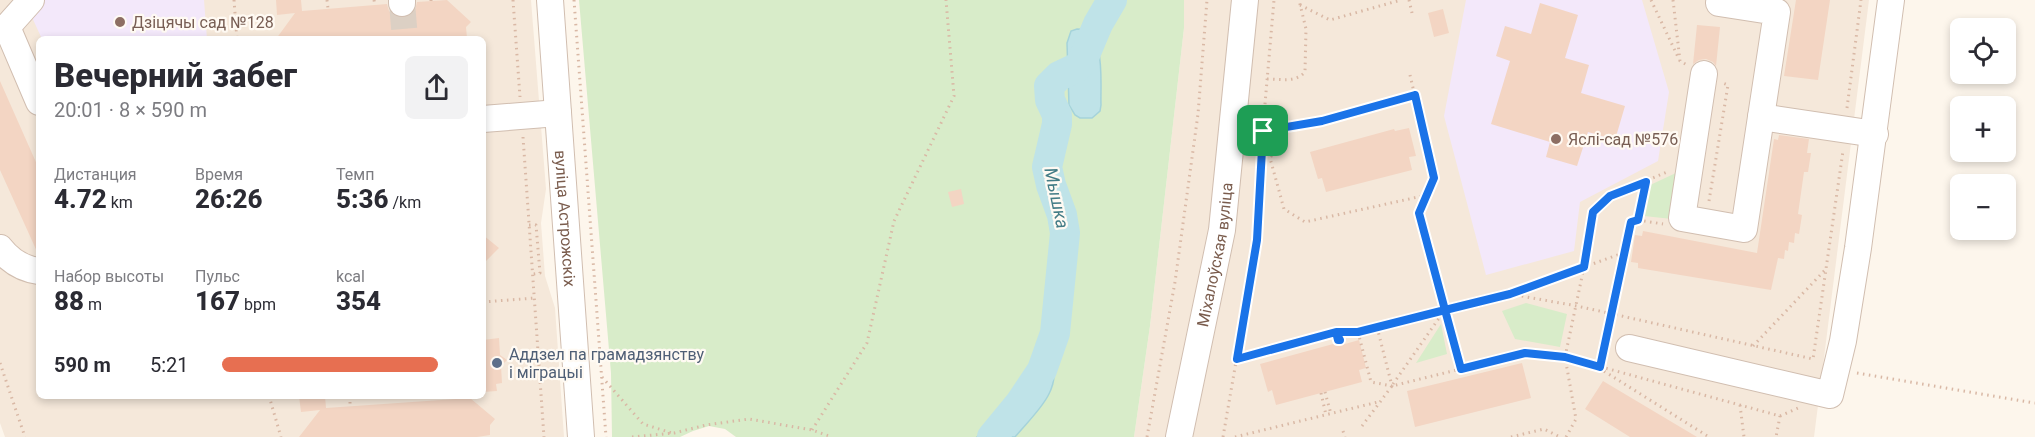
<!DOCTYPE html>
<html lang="ru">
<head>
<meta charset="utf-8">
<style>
	body { margin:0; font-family:Roboto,sans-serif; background:#f2f2f3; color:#2b2b33; height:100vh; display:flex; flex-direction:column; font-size:22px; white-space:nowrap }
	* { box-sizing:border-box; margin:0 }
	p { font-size:20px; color:#7c7c81 }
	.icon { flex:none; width:33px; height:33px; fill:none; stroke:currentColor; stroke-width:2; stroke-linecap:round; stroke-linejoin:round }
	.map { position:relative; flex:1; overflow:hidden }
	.drawer { position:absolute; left:36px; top:36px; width:450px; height:363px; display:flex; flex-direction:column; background:#fff; border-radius:9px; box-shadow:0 3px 9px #0003 }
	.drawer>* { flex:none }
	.fabs { position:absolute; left:1950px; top:18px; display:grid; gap:12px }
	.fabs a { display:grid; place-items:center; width:66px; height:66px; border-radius:9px; background:#fff; box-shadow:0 3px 9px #0003; font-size:30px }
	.pin { position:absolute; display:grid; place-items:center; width:51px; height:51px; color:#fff; margin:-26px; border-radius:12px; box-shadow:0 3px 9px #0006 }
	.round { display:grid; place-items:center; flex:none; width:63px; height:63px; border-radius:9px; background:#f2f2f3 }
	.headline { display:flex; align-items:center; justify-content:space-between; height:102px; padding:0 18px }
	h1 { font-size:33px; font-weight:800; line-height:45px }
	.figures { display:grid; grid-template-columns:repeat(3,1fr); gap:9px; height:102px; padding:6px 18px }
	.figures div { display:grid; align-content:center }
	.figures b { font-size:26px; font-weight:800 }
	.figures small { font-size:16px; font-weight:400 }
	.figures p { font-size:16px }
	ul { padding:0 18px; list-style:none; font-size:20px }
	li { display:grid; grid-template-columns:96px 72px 1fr; align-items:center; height:45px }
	li i { height:15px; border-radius:8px; background:#e76f51 }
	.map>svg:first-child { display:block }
</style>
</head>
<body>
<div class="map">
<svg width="2035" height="437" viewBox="0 0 2035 437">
	<rect width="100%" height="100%" fill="#fdf6ec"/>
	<path fill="#f5e8da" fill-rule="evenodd" d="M 0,0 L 531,0 L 546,189 L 541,223 L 545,276 L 555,308 L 564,437 L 5,437 L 0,423 ZM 39,39 L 483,39 L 483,396 L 39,396 Z
		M 1184,0 L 1869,0 L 1814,437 L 1134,437 L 1150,326 L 1184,28 Z"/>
	<path fill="#f3e8fa" d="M 24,0 L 204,0 L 207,39 L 42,39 Z
		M 1466,0 L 1642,0 L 1669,92 L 1658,161 L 1580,202 L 1574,251 L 1486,275 L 1444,116 Z"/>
	<path fill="#d8ecc9" d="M 579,0 L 1184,0 L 1184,28 L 1150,326 L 1134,437 L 736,437 L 725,429 L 709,426 L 693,431 L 680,437 L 612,437 L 611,373 Z
		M 1678,172 L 1672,219 L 1644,216 L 1648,186 Z
		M 1526,303 L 1567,314 L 1560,347 L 1515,339 L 1502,311 Z
		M 1441,324 L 1447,354 L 1416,363 Z"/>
	<path fill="#bfe3e8" stroke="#a5d3da" stroke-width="1.5" d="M 1077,29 C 1107,29 1100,83 1101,105 L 1100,111 L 1092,118 L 1080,118 L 1075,115 L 1069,105 L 1067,43 L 1071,31 Z
		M 1042,358 L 1051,361 C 1064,390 1032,416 1015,437 L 977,437 Z"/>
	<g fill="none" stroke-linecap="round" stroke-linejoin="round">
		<path stroke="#bfe3e8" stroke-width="30" d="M 992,437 L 1020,403 L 1042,370 L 1055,333 L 1065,233 L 1062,215 L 1051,185 L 1047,167 L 1057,124 L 1057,115 L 1050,100 L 1049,86 L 1059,76 L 1076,68 L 1082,62 L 1098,24 L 1112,0"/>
	</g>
	<path fill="#f3d5c3" d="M 276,0 L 301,0 L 302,11 L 387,4 L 389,11 L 394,16 L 401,18 L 410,16 L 415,10 L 417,2 L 447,0 L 471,22 L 466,27 L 467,38 L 276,39 L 295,13 L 277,15 Z
		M 1796,0 L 1830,0 L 1818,80 L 1784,76 Z
		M 1540,3 L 1578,15 L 1565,58 L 1589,65 L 1581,93 L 1625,106 L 1615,140 L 1588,132 L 1577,166 L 1546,157 L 1550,142 L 1491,124 L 1510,61 L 1496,56 L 1505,26 L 1531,34 Z
		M 1443,9 L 1449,33 L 1434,37 L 1428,13 Z
		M 1697,25 L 1720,27 L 1716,66 L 1713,62 L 1706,59 L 1699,60 L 1693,64 Z
		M 0,81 L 39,169 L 39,256 L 0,170 Z
		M 1409,128 L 1416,156 L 1409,157 L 1412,170 L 1326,192 L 1322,178 L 1318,179 L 1310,152 L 1394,129 L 1395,131 Z
		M 1779,135 L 1809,139 L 1807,153 L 1811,153 L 1808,172 L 1804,172 L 1798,214 L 1802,215 L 1799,234 L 1795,233 L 1794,243 L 1789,242 L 1788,251 L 1785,250 L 1784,259 L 1778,258 L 1771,290 L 1638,268 L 1638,263 L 1631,262 L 1635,235 L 1642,236 L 1643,231 L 1757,253 L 1774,139 L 1778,140 Z
		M 961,189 L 964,204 L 952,207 L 948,192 Z
		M 483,235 L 499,248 L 483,264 Z
		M 499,338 L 500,355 L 507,360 L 501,366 L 502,383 L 496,384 L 497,391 L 483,392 L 483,340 Z
		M 1359,340 L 1366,368 L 1359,370 L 1362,382 L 1276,405 L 1272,390 L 1268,392 L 1260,364 L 1344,341 L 1345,344 Z
		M 1522,363 L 1531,398 L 1415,427 L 1407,391 Z
		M 1603,381 L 1697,437 L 1630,437 L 1585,409 Z
		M 299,396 L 325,396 L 326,408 L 470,398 L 495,419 L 490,425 L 490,435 L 477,437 L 299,437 L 320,410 L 301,412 Z"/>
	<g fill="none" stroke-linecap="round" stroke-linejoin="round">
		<path stroke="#dcd0c4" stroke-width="26" stroke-dasharray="26 13" stroke-linecap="butt" d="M 402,3 L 405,39"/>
		<defs>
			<g id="minor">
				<path d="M 402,0 L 402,3"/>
				<path id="s1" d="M 550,0 L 581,437"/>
				<path d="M 1719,3 L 1777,12 L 1761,117"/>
				<path d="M 7,27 L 39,102"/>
				<path d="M 0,30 L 7,27 L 31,0"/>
				<path d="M 1704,74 L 1682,218 L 1744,229 L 1761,117 L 1875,134"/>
				<path d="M 483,119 L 558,113"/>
				<path d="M 0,248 C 10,261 23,269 39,271"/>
				<path d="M 1629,348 L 1830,395 L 1843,341 L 1858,248 L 1891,0"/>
				<path id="s2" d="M 1179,437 L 1222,230 L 1245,0"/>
			</g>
		</defs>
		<use href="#minor" stroke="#d1beb0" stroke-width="28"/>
		<path stroke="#d9b8a5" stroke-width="3" stroke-dasharray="1.5 4.5" stroke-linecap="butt" d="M 234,0 L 237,39
			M 327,0 L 328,9
			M 374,0 L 375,5
			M 431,0 L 431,1
			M 513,0 L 520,97
			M 574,0 L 606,437
			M 1409,0 L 1412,13
			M 1651,0 L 1678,57
			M 1673,0 L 1680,61 L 1687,65
			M 1300,5 L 1330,20 L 1401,0
			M 1410,75 L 1434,178 L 1419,213 L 1461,369
			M 1267,79 C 1282,79 1295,83 1305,72 L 1306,29 L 1299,0
			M 1847,108 L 1861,0
			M 1292,126 L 1270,158 L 1284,209 L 1305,222 L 1427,195
			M 1263,131 L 1322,121 L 1415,95
			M 523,137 L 544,437
			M 1709,201 L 1728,85 L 1723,83
			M 1638,220 L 1645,182
			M 529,225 L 536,225 L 540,273 L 533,274
			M 1510,294 L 1577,306 L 1813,359 L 1843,151
			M 483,302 L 535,298
			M 1336,332 L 1339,341
			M 1358,332 L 1371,382 L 1392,386 L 1377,327
			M 1753,346 L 1825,270
			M 1237,359 L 1336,332 L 1358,332 L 1510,294 L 1584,267 L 1593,212 L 1610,196 L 1667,172
			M 0,363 L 25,437
			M 1600,367 L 1626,252
			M 1599,368 L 1709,437
			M 1857,373 L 2035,403
			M 602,377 L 643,424 L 672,433
			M 1393,384 L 1444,311
			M 1325,392 L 1331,414
			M 1321,393 L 1326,415
			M 269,396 L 281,437
			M 350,396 L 350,406
			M 403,396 L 403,402
			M 452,396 L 452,399
			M 1740,405 L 1744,437
			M 1780,416 L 1798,408
			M 1362,426 L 1392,386 L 1525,353 L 1565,357 L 1780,416 L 1776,437
			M 812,430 L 867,343 L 894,221 L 954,96 L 946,0
			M 1343,431 L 1345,437
			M 632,437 L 674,433 L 706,425 L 749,419 L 812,430 L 832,437
			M 1147,437 L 1175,282 L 1198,114 L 1207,0
			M 1223,437 L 1257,240 L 1265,104 L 1274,0
			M 1235,437 L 1378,402
			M 1511,437 L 1544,429 L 1560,437
			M 1566,437 L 1576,419 L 1565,357 L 1584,267 L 1626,252 L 1631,222 L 1638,220 L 1663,224"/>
		<use href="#minor" stroke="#fff" stroke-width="26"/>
	</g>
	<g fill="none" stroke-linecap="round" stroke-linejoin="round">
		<defs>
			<path id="route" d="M 1263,131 L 1257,240 L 1237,359 L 1336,332 L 1338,340 L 1340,340 L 1336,332 L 1358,332 L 1445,310 L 1461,369 L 1525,353 L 1565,357 L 1600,367 L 1631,222 L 1638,220 L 1646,182 L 1610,196 L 1593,212 L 1584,267 L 1510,294 L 1445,310 L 1419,213 L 1434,178 L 1415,95 L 1322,121 L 1263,131"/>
		</defs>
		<use href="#route" stroke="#fff" stroke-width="12"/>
		<use href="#route" stroke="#1a73e8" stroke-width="8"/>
	</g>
	<g fill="#8d6e63" stroke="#fffaf3" stroke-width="2">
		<circle cx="120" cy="22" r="6"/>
		<circle cx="1556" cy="139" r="6"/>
	</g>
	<circle fill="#5c6f8a" stroke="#fffaf3" stroke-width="2" cx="497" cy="363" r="6"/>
	<g text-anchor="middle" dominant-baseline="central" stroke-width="4.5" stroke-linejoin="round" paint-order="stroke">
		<g font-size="16" fill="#785e54" stroke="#fffaf3" text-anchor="start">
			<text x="132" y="22">Дзіцячы сад №128</text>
			<text x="1568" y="139">Яслі-сад №576</text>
		</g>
		<g font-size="16" fill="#7a5c4d" stroke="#fffaf3">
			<text stroke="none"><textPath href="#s1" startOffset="219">вуліца Астрожскіх</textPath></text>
			<text stroke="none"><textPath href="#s2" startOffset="186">Міхалоўская вуліца</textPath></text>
		</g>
		<g font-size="16" fill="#4e5e75" stroke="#fffaf3" text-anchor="start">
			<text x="509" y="354">Аддзел па грамадзянству<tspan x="509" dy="18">і міграцыі</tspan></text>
		</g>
		<g font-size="18" font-style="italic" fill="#437c86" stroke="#fffaf3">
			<text transform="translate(1057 198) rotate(78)">Мышка</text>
		</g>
	</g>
</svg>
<div class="fabs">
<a><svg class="icon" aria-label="locate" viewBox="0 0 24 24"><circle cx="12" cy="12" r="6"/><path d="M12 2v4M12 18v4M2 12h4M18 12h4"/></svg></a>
<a>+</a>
<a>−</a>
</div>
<div class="pin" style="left:1263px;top:131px;background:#1e9e55"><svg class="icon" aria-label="arrive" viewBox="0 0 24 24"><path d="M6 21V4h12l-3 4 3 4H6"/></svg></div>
<section class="drawer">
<div class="headline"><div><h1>Вечерний забег</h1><p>20:01 · 8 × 590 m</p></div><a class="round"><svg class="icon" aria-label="share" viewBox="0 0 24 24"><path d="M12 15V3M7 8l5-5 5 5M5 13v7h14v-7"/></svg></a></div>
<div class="figures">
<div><p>Дистанция</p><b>4.72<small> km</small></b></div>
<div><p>Время</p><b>26:26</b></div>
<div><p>Темп</p><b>5:36<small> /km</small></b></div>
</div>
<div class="figures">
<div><p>Набор высоты</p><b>88<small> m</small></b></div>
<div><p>Пульс</p><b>167<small> bpm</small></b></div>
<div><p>kcal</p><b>354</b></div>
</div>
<ul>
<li><b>590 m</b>5:21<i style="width:88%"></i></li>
</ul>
</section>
</div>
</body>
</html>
